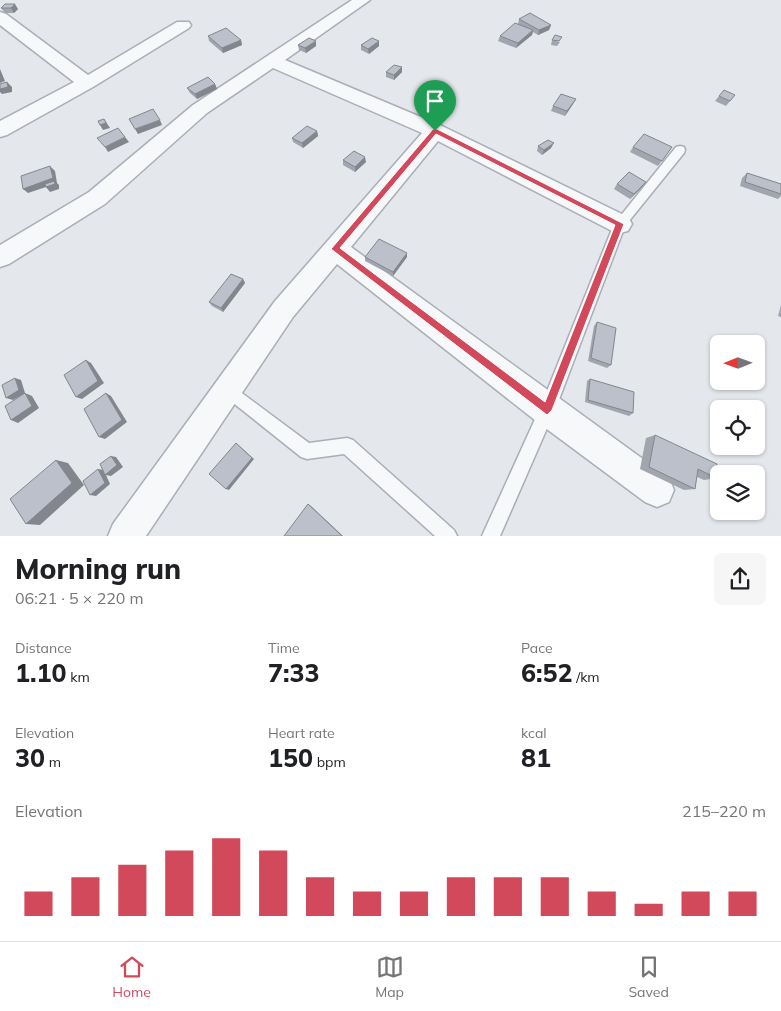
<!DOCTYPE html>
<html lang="en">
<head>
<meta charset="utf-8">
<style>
	body { margin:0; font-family:Mulish,sans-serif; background:#f6f6f6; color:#202124; height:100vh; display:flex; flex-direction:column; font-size:19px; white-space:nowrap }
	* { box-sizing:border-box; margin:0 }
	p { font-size:16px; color:#757577 }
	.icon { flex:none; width:28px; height:28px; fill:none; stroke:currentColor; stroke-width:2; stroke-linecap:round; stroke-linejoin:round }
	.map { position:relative; height:536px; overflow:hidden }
	.details { display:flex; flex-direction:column; background:#fff; flex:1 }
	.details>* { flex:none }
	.needle { width:32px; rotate:269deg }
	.fabs { position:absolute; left:710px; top:335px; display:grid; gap:10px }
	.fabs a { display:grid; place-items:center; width:55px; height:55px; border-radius:8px; background:#fff; box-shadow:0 1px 4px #0004; font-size:25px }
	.pin { position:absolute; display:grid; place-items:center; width:42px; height:42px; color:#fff; margin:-51px -21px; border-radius:50% 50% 50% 0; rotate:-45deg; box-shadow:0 0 5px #0007 }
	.pin .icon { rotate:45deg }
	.round { display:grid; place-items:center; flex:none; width:52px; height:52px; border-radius:8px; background:#f6f6f6 }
	.summary { display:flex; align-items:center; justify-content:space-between; height:85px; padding:0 15px }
	h1 { font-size:28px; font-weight:800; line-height:38px }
	.stats { display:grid; grid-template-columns:repeat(3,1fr); gap:8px; height:85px; padding:5px 15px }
	.stats div { display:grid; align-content:center }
	.stats b { font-size:25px; font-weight:800 }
	.stats small { font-size:14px; font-weight:400 }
	.stats p { font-size:14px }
	.chart { height:140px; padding:10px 15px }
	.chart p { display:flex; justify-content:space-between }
	.chart svg { width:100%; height:90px; margin-top:5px; stroke:#d1495b; stroke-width:6 }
	.tab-bar { display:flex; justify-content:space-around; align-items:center; height:70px; border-top:1px solid #e0e0e0; background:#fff; font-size:14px; color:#757577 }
	.tab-bar a { display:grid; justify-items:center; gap:2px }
	.tab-bar .on { color:#d1495b }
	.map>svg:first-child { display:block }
</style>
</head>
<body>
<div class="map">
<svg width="781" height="536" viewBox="0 0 781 536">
	<rect width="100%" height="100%" fill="#e4e7ec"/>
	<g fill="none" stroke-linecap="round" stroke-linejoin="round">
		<defs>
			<path id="service" d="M 680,146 L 684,147 L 685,150 L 684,153 L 625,226 L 555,410 L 500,536 L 482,536 L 541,406 L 614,224 L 676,147 Z
				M 227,382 L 309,443 L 347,438 L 353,440 L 454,530 L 457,536 L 435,536 L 344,454 L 307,459 L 301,457 L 222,394 L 220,389 L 222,384 Z"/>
			<path id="minor" d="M 352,0 L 370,0 L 285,60 L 442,126 L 628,217 L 632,224 L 628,231 L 620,233 L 612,231 L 438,141 L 351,247 L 669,478 L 674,490 L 669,502 L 657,507 L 645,502 L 536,421 L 337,264 L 293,317 L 146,536 L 108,536 L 113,524 L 275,301 L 422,133 L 273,68 L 207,113 L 105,204 L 9,264 L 0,267 L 0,245 L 89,192 L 193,105 Z
				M 0,12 L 6,14 L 88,75 L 177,22 L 189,22 L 191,25 L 189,28 L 93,87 L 7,135 L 0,137 L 0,121 L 74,82 L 0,25 Z"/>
		</defs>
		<use href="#service" stroke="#a9aeb7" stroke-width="3"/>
		<use href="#minor" stroke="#a9aeb7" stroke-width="3"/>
		<use href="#service" fill="#f7f8fa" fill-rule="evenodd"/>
		<use href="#minor" fill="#f7f8fa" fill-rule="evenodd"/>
	</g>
	<path fill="#a1a5ae" d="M 5,4 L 18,9 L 14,13 L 5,13 L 1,8 Z
		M 519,19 L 551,25 L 549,30 L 538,35 L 533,32 L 532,35 L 516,48 L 498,41 L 500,36 L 518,24 Z
		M 208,36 L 241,40 L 242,45 L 223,53 L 209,41 Z
		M 552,40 L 560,42 L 557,46 L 551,45 Z
		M 298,45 L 316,46 L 306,53 L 299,50 Z
		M 361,45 L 379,46 L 369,54 L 361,50 Z
		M 402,67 L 402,72 L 394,80 L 386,77 L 386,72 Z
		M 215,84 L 217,89 L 197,99 L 190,93 L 187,88 Z
		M 735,95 L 726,106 L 715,101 L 719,96 Z
		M 576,99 L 573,104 L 565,116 L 551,111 L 553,106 Z
		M 317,131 L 318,136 L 303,148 L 293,142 L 292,138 Z
		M 538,146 L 551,148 L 542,155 L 537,151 Z
		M 633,147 L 672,147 L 658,166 L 630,152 Z
		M 343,160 L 366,162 L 355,172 L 343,165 Z
		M 747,173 L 781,184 L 781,196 L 778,199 L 740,186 L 742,178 Z
		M 617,184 L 642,187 L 630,199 L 614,189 Z
		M 365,257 L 407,257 L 393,276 L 365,261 Z
		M 243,279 L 245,283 L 223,312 L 212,306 L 209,302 Z
		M 781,305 L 781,317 L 778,316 Z
		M 597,322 L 611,365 L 607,368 L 588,361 L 594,326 Z
		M 590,379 L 633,413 L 629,416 L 585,402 L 587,381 Z
		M 655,435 L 716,478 L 704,480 L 697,477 L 695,489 L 684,490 L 640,469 L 646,438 Z"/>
	<path fill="#83868d" d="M 15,4 L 18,9 L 14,13 L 11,8 Z
		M 551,25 L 549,30 L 538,35 L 539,30 Z
		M 533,30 L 532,35 L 516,48 L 518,43 Z
		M 241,40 L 242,45 L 223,53 L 222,48 Z
		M 316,41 L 316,46 L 306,53 L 305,48 Z
		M 379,41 L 379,46 L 369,54 L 368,49 Z
		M 402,67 L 402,72 L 394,80 L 394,75 Z
		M 0,69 L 5,81 L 0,83 Z
		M 7,82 L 12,87 L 12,92 L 2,94 L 0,92 L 0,89 Z
		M 215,84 L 217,89 L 197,99 L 195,94 Z
		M 576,99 L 573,104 L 565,116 L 567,111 Z
		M 104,119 L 110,128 L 103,130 L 100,125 Z
		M 160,120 L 162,125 L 138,134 L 135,129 Z
		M 317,131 L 318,136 L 303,148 L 302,143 Z
		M 125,137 L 129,142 L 108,152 L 105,147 Z
		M 554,143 L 551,148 L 542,155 L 544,150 Z
		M 365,157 L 366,162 L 355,172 L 355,167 Z
		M 50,166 L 55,171 L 57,183 L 59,185 L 59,189 L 50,192 L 46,187 L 55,184 L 28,193 L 23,189 Z
		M 646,182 L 642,187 L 630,199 L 634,194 Z
		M 407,253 L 407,257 L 393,276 L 393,272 Z
		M 243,279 L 245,283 L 223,312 L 221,308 Z
		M 86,360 L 91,363 L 104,383 L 82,399 L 76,397 Z
		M 15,378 L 21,380 L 25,393 L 32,396 L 39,408 L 18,423 L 11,420 L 25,393 L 13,400 L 6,398 Z
		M 106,393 L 111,396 L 127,422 L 105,439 L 99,437 Z
		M 236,443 L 254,459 L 229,490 L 226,489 Z
		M 111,456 L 116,457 L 123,467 L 111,476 L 106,475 L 110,484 L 96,496 L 90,495 L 98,469 L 104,470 Z
		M 56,460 L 68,463 L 84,485 L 40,525 L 26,524 Z
		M 308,504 L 311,506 L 343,536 L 342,536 Z"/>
	<path fill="#bbc0ca" stroke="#83868d" d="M 5,4 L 15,4 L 11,8 L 1,8 Z
		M 530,13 L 551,25 L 539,30 L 519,19 Z
		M 515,23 L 533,30 L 518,43 L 500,36 Z
		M 226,28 L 241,40 L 222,48 L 208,36 Z
		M 555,35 L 562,37 L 559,41 L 552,40 Z
		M 309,38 L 316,41 L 305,48 L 298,45 Z
		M 372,38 L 379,41 L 368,49 L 361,45 Z
		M 394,65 L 402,67 L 394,75 L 386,72 Z
		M 208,77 L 215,84 L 195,94 L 187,88 Z
		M 7,82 L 8,87 L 0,89 L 0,84 Z
		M 724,90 L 735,95 L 730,101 L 719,96 Z
		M 561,94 L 576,99 L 567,111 L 553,106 Z
		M 153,109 L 160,120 L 135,129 L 129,119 Z
		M 104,119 L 106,123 L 100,125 L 98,121 Z
		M 307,126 L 317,131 L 302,143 L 292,138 Z
		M 118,128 L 125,137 L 105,147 L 97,138 Z
		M 644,134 L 672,147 L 662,161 L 633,147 Z
		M 548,140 L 554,143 L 544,150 L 538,146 Z
		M 354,151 L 365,157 L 355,167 L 343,160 Z
		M 50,166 L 53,178 L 23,189 L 21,176 Z
		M 629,172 L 646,182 L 634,194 L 617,184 Z
		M 747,173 L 781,184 L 781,194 L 745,182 Z
		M 54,181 L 55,184 L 46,187 L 45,184 Z
		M 379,239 L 407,253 L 393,272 L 365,257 Z
		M 231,274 L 243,279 L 221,308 L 209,302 Z
		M 597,322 L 616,328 L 611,365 L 591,358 Z
		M 86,360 L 98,381 L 76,397 L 64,375 Z
		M 15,378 L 19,390 L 6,398 L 2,385 Z
		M 590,379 L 634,392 L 633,413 L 588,400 Z
		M 25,393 L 32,406 L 11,420 L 5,406 Z
		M 106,393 L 122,420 L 99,437 L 84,409 Z
		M 655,435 L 717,464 L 716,478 L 698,469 L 695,489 L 649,467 Z
		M 236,443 L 252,458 L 226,489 L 209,474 Z
		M 111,456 L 117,465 L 105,475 L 100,464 Z
		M 56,460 L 72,483 L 26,524 L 10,499 Z
		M 98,469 L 105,483 L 90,495 L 83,481 Z
		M 308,504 L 342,536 L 284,536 Z"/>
	<path fill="#d1495b" stroke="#fff" fill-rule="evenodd" d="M 433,129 L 437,129 L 624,224 L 552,410 L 547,415 L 331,249 ZM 436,134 L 615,225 L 545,402 L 340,248 Z"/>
</svg>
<div class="fabs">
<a><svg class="needle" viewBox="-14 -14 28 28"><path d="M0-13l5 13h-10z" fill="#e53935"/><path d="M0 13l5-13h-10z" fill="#757577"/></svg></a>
<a><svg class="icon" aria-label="locate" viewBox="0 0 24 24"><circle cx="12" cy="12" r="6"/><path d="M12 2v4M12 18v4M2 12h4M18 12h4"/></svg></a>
<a><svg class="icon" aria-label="layers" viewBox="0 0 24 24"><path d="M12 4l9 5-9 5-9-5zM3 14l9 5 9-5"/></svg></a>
</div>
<div class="pin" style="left:435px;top:131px;background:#1e9e55"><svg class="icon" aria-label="arrive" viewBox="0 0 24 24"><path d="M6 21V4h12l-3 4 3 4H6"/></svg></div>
</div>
<section class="details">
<div class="summary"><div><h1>Morning run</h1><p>06:21 · 5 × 220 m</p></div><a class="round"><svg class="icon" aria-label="share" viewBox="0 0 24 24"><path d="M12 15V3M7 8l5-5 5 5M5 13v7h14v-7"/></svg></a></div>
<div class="stats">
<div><p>Distance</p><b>1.10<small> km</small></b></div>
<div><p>Time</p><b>7:33</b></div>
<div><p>Pace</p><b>6:52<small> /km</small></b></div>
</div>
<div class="stats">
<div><p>Elevation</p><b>30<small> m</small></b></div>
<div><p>Heart rate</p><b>150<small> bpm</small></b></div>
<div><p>kcal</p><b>81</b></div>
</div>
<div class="chart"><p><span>Elevation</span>215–220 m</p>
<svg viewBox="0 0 160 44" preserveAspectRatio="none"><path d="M5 44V32M15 44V25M25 44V19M35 44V12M45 44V6M55 44V12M65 44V25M75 44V32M85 44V32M95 44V25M105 44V25M115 44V25M125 44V32M135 44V38M145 44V32M155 44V32"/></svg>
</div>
</section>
<nav class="tab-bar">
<a class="on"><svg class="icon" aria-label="home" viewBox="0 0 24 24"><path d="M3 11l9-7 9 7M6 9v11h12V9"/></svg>Home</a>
<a><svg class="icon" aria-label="map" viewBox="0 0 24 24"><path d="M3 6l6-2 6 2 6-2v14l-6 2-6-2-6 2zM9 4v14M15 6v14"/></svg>Map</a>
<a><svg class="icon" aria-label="saved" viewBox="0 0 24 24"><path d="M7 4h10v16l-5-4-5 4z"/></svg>Saved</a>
</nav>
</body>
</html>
